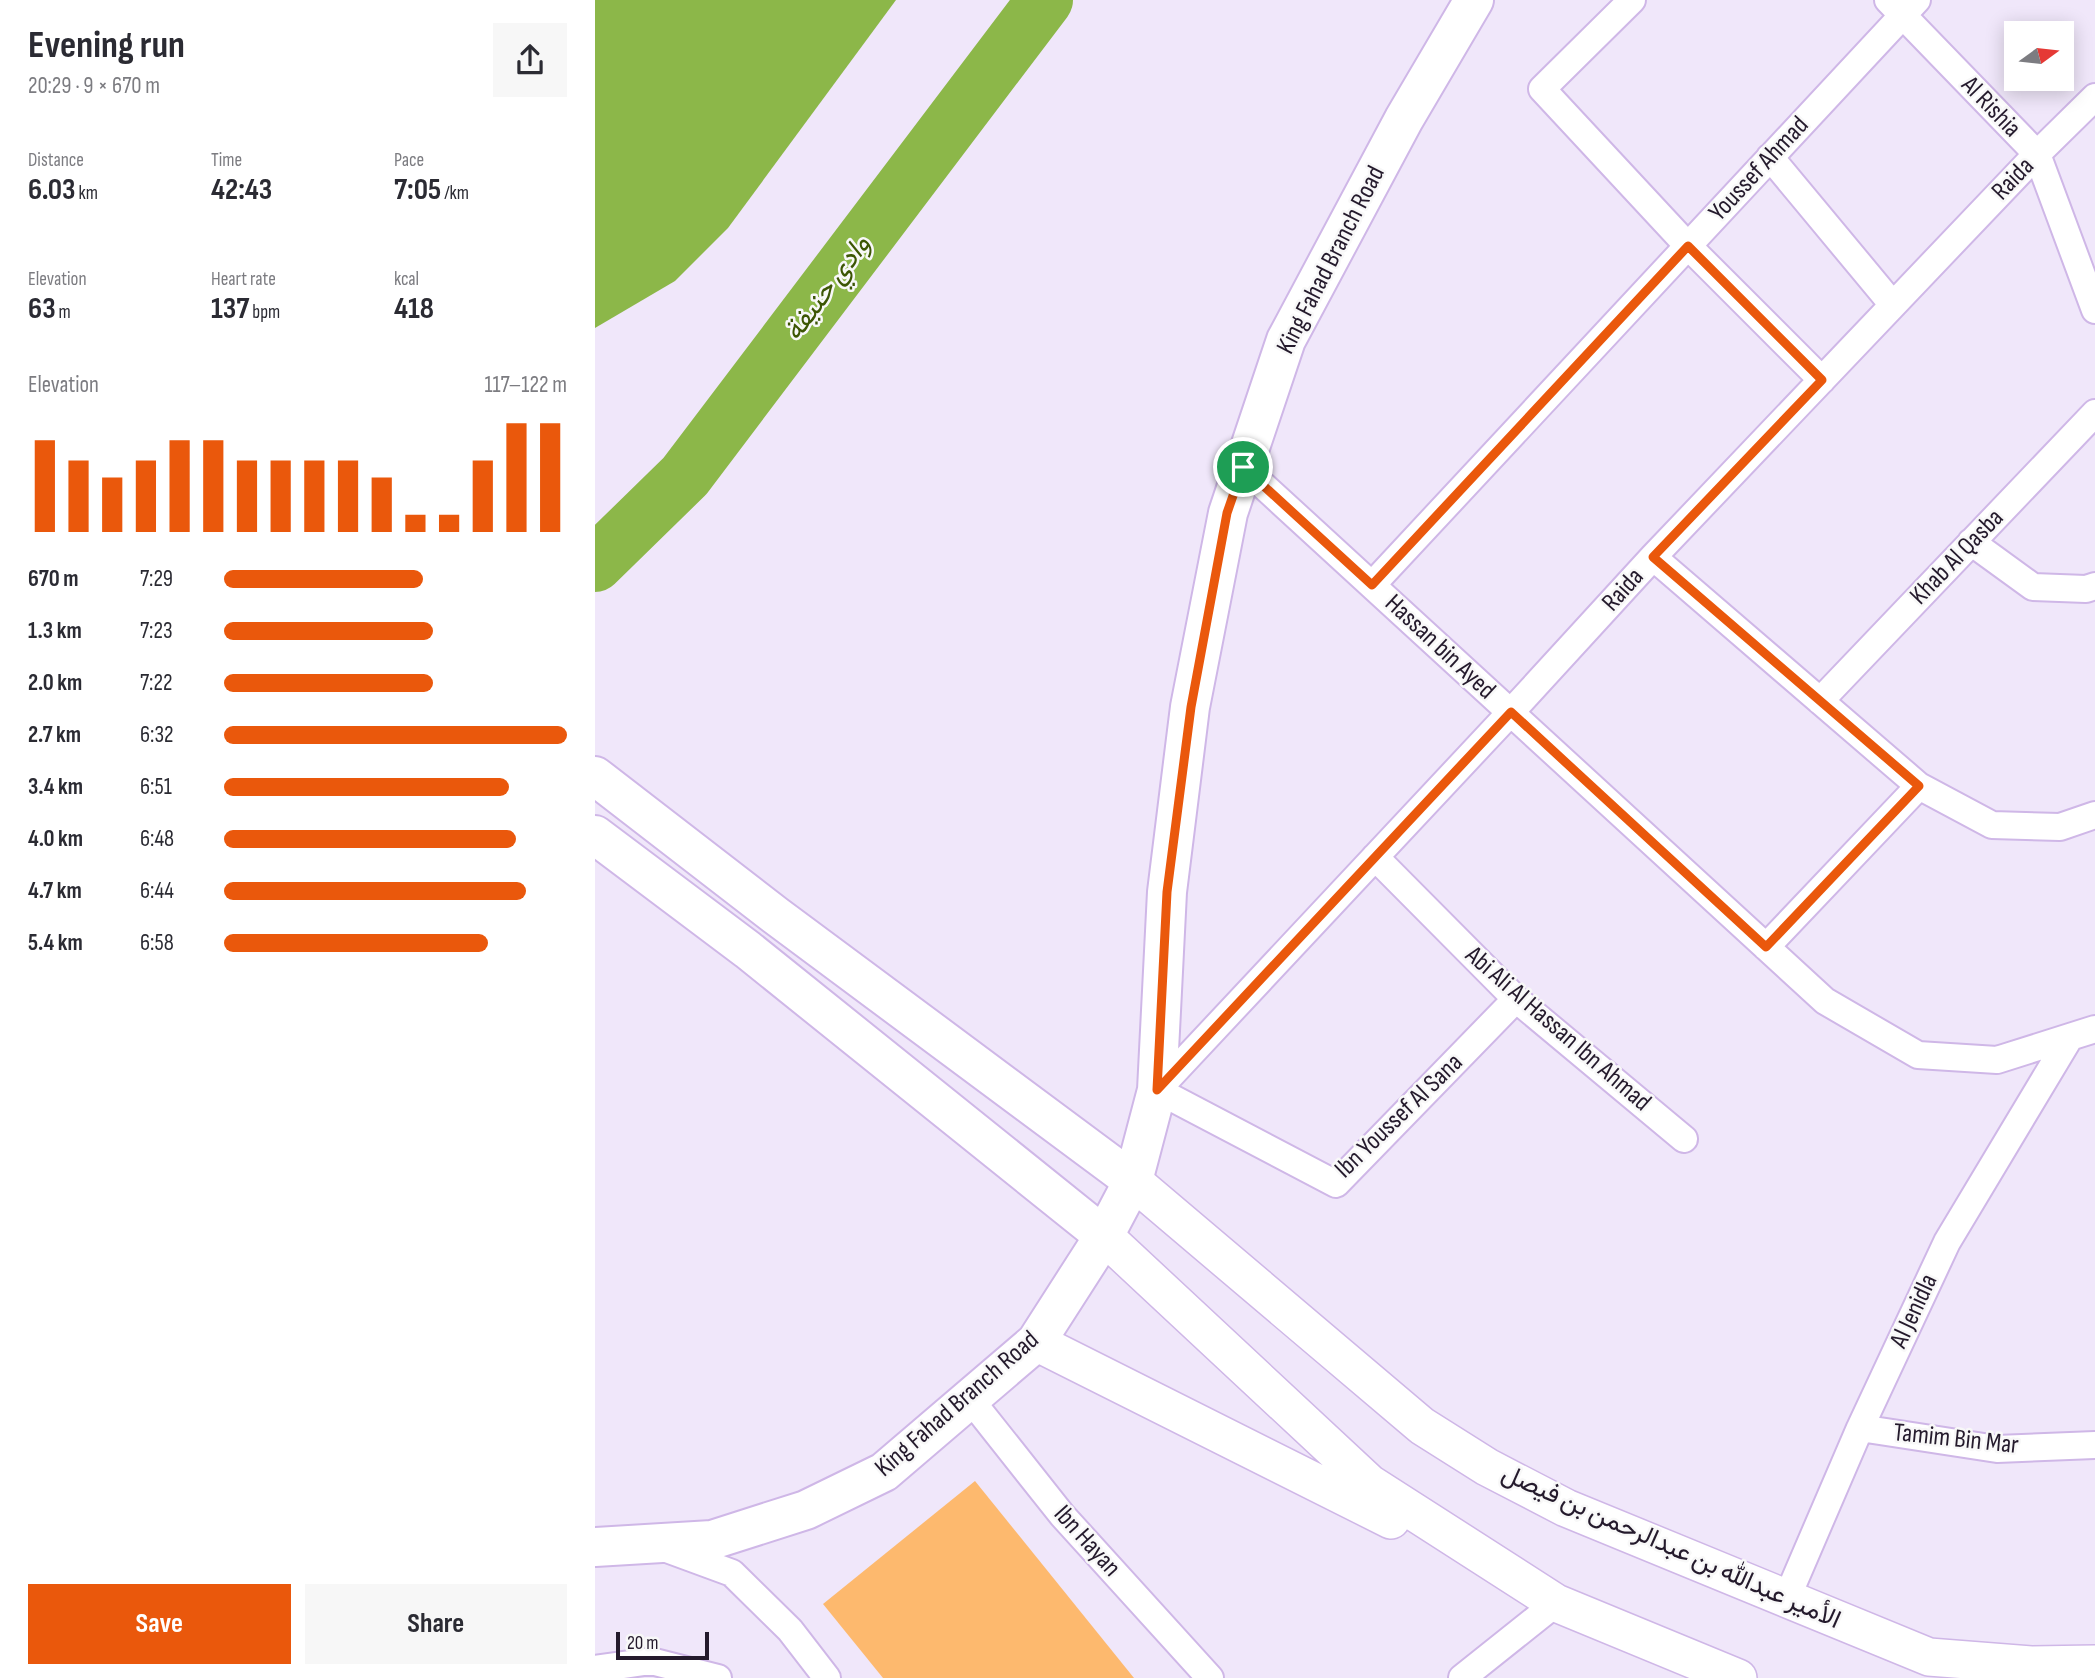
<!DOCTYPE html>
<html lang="en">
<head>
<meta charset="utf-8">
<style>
	body { margin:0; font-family:"Sofia Sans Condensed",Vazirmatn,sans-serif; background:#f7f7f7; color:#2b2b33; height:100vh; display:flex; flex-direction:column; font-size:26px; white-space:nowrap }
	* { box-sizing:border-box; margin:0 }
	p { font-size:23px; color:#7c7c81 }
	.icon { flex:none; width:38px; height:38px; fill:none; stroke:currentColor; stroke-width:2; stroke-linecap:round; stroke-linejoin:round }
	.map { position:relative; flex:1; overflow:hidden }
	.drawer { display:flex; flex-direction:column; background:#fff; width:595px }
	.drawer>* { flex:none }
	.needle { width:46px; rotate:75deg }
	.buttons { position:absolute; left:1409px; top:21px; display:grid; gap:14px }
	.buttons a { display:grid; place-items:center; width:70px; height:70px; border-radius:0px; background:#fff; box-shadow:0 4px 18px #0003; font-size:35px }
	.scale { position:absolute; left:21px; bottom:18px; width:93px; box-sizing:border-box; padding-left:7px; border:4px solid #241a2c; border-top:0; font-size:19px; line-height:24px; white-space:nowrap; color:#241a2c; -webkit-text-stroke:5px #f8f8f8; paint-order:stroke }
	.pin { position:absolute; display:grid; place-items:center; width:60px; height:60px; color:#fff; margin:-30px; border:4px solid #fff; border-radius:50%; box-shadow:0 2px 7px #0007 }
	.round { display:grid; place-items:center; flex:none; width:74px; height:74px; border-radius:0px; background:#f7f7f7 }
	.head { display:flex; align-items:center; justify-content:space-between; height:119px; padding:0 28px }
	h1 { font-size:38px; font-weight:700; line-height:52px }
	.metrics { display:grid; grid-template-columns:repeat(3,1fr); gap:10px; height:119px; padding:7px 28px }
	.metrics div { display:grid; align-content:center }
	.metrics b { font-size:30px; font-weight:700 }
	.metrics small { font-size:19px; font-weight:400 }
	.metrics p { font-size:19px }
	.chart { height:196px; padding:14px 28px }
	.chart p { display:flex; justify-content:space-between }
	.chart svg { width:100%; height:126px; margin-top:7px; stroke:#ea580c; stroke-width:6 }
	.button { display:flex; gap:14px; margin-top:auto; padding:14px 28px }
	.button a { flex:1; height:80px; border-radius:0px; background:#ea580c; color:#fff; font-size:28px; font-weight:700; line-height:80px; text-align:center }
	.button a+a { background:#f7f7f7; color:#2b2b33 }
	ul { padding:0 28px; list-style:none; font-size:23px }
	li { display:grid; grid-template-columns:112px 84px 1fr; align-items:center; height:52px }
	li i { height:18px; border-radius:9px; background:#ea580c }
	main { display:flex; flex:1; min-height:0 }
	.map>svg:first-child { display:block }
</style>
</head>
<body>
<main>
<section class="drawer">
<div class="head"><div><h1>Evening run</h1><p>20:29 · 9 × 670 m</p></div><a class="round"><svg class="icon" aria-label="share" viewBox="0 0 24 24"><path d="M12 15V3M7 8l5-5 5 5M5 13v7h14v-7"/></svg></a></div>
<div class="metrics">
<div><p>Distance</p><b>6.03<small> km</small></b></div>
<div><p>Time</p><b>42:43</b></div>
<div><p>Pace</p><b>7:05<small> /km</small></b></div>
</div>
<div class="metrics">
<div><p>Elevation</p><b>63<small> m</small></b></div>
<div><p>Heart rate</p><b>137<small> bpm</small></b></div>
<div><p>kcal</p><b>418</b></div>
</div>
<div class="chart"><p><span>Elevation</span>117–122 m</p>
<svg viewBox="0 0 160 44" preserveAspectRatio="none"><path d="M5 44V12M15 44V19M25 44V25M35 44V19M45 44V12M55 44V12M65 44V19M75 44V19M85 44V19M95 44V19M105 44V25M115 44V38M125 44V38M135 44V19M145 44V6M155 44V6"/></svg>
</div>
<ul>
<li><b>670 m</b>7:29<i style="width:58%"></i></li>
<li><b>1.3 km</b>7:23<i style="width:61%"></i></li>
<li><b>2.0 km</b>7:22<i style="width:61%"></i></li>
<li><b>2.7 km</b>6:32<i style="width:100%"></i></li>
<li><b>3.4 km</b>6:51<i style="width:83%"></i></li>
<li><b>4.0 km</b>6:48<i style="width:85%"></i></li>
<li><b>4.7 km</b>6:44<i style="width:88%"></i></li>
<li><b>5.4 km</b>6:58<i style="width:77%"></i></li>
</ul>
<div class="button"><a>Save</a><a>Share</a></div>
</section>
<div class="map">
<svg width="1500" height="1678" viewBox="0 0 1500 1678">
	<rect width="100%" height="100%" fill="#f0e7fa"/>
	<path fill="#fdb96e" d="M 380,1481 L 539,1678 L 288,1678 L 228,1604 Z"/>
	<path fill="#8cb749" d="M 0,0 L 301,0 L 133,228 L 80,281 L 0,328 Z"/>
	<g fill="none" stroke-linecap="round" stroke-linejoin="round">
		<path stroke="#8cb749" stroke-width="56" d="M 0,564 L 90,476 L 450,0"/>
		<defs>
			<path id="street" d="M 1037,0 L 947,89 L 1093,246 L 1227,380
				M 1293,0 L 1442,154 L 1500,310
				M 1175,157 L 1298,305
				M 648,467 L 1230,1001 L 1323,1055 L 1402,1060 L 1500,1029
				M 1376,542 L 1438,587 L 1491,589 L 1500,586
				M 1058,557 L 1324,786 L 1397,825 L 1465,827 L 1500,815
				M 777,585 L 1322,0
				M 1225,701 L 1500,413
				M 780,857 L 921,999 L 1089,1139
				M 1171,947 L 1324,786
				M 921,999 L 741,1184 L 562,1090 L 916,712 L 1058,557 L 1442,154 L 1500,97
				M 375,1399 L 467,1515 L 615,1678
				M 1265,1428 L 1402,1449 L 1500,1445
				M 69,1548 L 137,1573 L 195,1630 L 232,1678
				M 1191,1600 L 1265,1428 L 1352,1242 L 1475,1037
				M 0,1669 L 56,1661 L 123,1678
				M 867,1678 L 961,1603"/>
			<path id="secondary" d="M 538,1181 L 827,1426 L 892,1467 L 971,1508 L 1334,1657 L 1436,1665 L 1500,1664
				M 509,1236 L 774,1483 L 961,1603 L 1143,1678
				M 441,1342 L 796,1520"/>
			<path id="primary" d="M 0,1547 L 117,1540 L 211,1510 L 289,1472 L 441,1342 L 509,1236 L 538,1181 L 562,1090 L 572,892 L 595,707 L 633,513 L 691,340 L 809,119 L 879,0"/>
			<path id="highway" d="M 0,776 L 180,915 L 538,1181
				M 0,835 L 153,950 L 509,1236"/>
		</defs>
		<use href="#street" stroke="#cfb7e7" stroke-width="30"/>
		<use href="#secondary" stroke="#cfb7e7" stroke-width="40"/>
		<use href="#primary" stroke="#cfb7e7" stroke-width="42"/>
		<use href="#highway" stroke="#cfb7e7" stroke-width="42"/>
		<use href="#street" stroke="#fff" stroke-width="26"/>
		<use href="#secondary" stroke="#fff" stroke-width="37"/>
		<use href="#primary" stroke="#fff" stroke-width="38"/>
		<use href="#highway" stroke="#fff" stroke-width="38"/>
	</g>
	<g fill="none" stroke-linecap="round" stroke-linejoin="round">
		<defs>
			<path id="route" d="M 1093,246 L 1227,380 L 1058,557 L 1324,786 L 1171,947 L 916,712 L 562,1090 L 572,892 L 596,707 L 632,513 L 648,467 L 777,585 Z"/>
		</defs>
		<use href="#route" stroke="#fff" stroke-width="14"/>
		<use href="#route" stroke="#ea580c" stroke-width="9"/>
	</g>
	<g text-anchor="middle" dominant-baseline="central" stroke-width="5" stroke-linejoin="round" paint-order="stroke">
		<g font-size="26" fill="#241a2c" stroke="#f8f8f8">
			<text transform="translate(1396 107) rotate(46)">Al Rishia</text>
			<text transform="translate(1164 169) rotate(-47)">Youssef Ahmad</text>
			<text transform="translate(1418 179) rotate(-46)">Raida</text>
			<text transform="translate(736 260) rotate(-63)">King Fahad Branch Road</text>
			<text transform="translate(1362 557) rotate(-46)">Khab Al Qasba</text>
			<text transform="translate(1028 590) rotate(-48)">Raida</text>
			<text transform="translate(845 647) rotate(43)">Hassan bin Ayed</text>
			<text transform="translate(963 1029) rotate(41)">Abi Ali Al Hassan Ibn Ahmad</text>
			<text transform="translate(804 1116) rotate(-44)">Ibn Youssef Al Sana</text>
			<text transform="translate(1319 1311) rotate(-65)">Al Jenidla</text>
			<text transform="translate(362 1404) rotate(-41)">King Fahad Branch Road</text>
			<text transform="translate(1361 1439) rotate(6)">Tamim Bin Mar</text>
			<text transform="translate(492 1541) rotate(48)">Ibn Hayan</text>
			<text transform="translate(1076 1547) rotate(24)">الأمير عبدالله بن عبدالرحمن بن فيصل</text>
		</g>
		<g font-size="28" font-style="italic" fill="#3c5604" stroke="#f8f8f8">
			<text transform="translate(232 288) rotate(-53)">وادي حنيفة</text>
		</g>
	</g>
</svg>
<div class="buttons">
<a><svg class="needle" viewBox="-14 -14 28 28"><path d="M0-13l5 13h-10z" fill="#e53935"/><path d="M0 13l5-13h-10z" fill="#7c7c81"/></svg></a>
</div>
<div class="scale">20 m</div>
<div class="pin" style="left:648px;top:467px;background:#1e9e55"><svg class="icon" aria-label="arrive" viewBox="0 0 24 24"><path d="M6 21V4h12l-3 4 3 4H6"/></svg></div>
</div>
</main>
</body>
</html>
